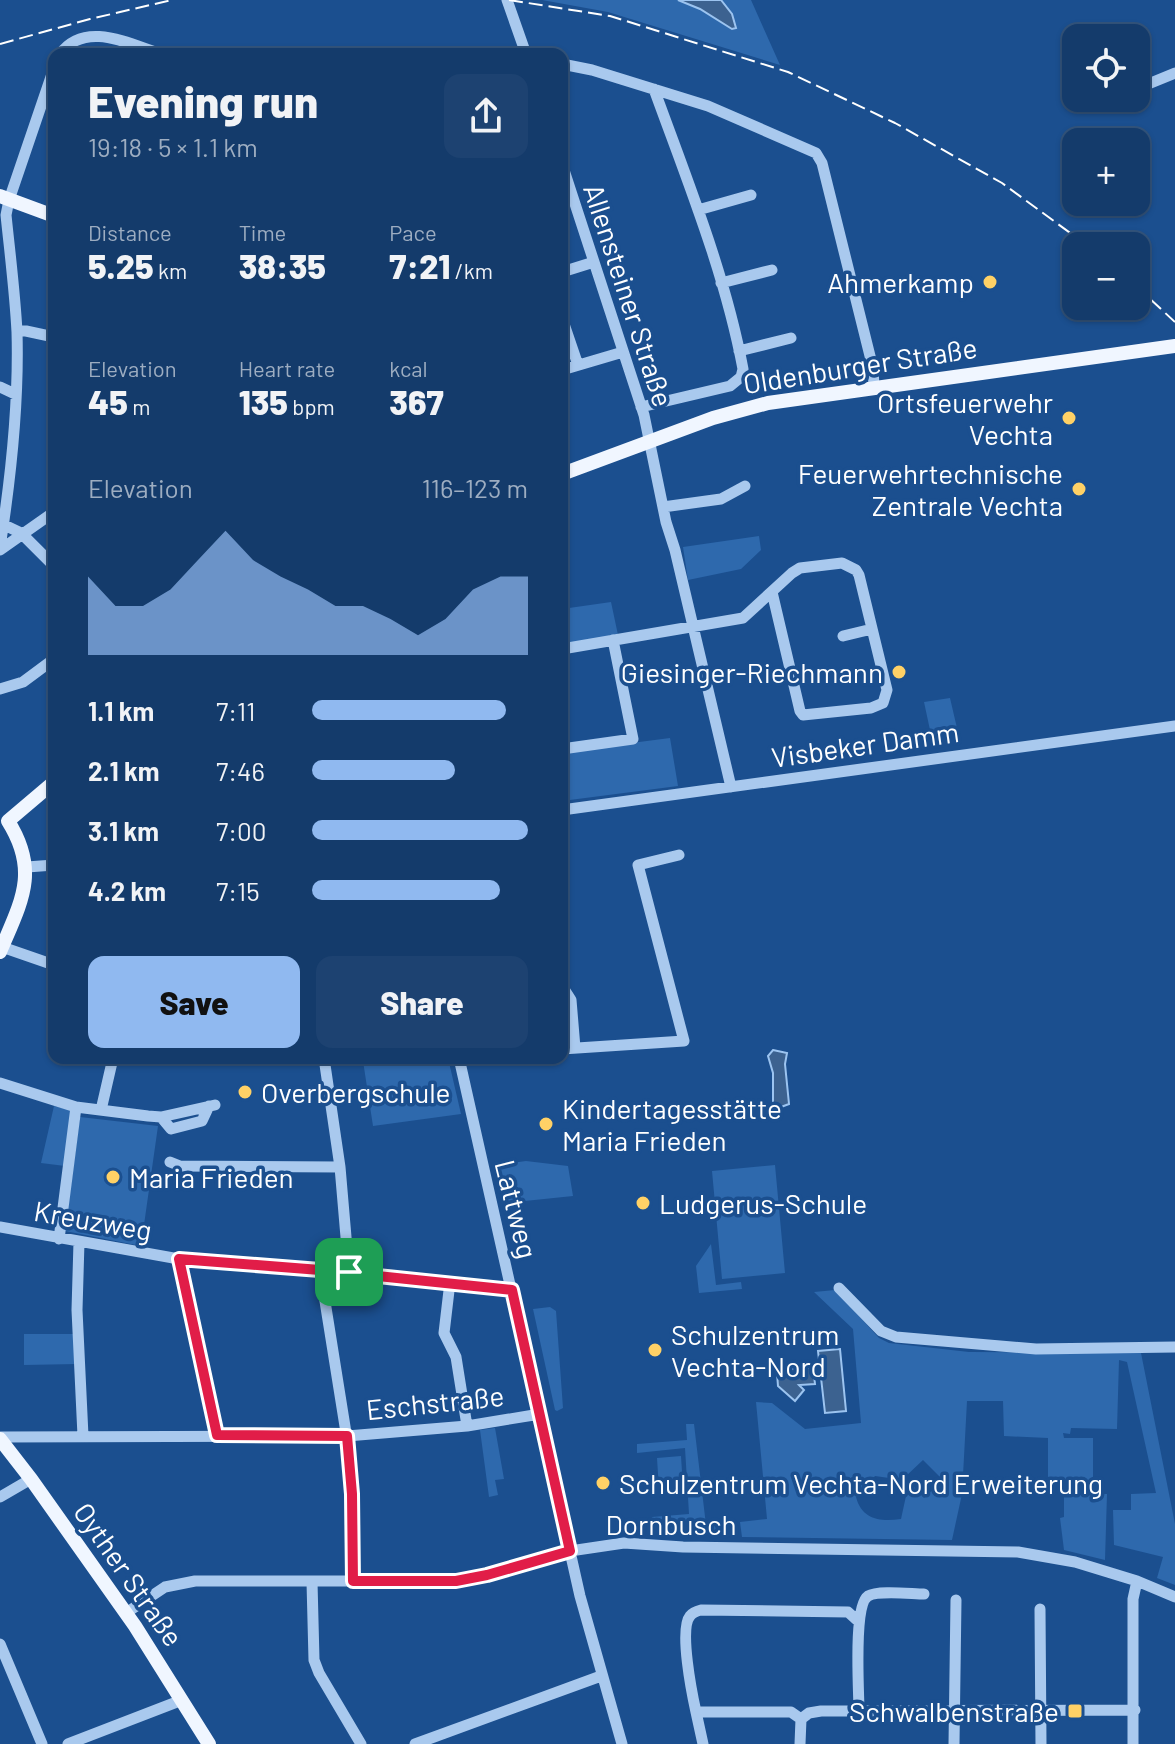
<!DOCTYPE html>
<html lang="en">
<head>
<meta charset="utf-8">
<style>
	body { margin:0; font-family:Barlow,sans-serif; background:#1d4271; color:#f1f3f6; height:100vh; display:flex; flex-direction:column; font-size:30px; white-space:nowrap }
	* { box-sizing:border-box; margin:0 }
	p { font-size:26px; color:#9dadc1 }
	.icon { flex:none; width:44px; height:44px; fill:none; stroke:currentColor; stroke-width:2; stroke-linecap:round; stroke-linejoin:round }
	.map { position:relative; flex:1; overflow:hidden }
	.details { position:absolute; left:48px; top:48px; width:520px; height:1016px; display:flex; flex-direction:column; background:#143b6b; border-radius:16px; box-shadow:0 2px 6px #0004,0 0 0 2px #33557e }
	.details>* { flex:none }
	.controls { position:absolute; left:1062px; top:24px; display:grid; gap:16px }
	.controls a { display:grid; place-items:center; width:88px; height:88px; border-radius:16px; background:#143b6b; box-shadow:0 2px 6px #0004,0 0 0 2px #33557e; font-size:40px }
	.pin { position:absolute; display:grid; place-items:center; width:68px; height:68px; color:#fff; margin:-34px; border-radius:16px; box-shadow:0 4px 12px #0006 }
	.round { display:grid; place-items:center; flex:none; width:84px; height:84px; border-radius:16px; background:#1d4271 }
	.summary { display:flex; align-items:center; justify-content:space-between; height:136px; padding:0 40px }
	h1 { font-size:44px; font-weight:800; line-height:60px }
	.metrics { display:grid; grid-template-columns:repeat(3,1fr); gap:12px; height:136px; padding:8px 40px }
	.metrics div { display:grid; align-content:center }
	.metrics b { font-size:34px; font-weight:800 }
	.metrics small { font-size:22px; font-weight:400 }
	.metrics p { font-size:22px }
	.chart { height:224px; padding:16px 40px }
	.chart p { display:flex; justify-content:space-between }
	.chart svg { width:100%; height:144px; margin-top:8px; fill:#90b9f0; opacity:.7 }
	.cta { display:flex; gap:16px; margin-top:auto; padding:16px 40px }
	.cta a { flex:1; height:92px; border-radius:16px; background:#90b9f0; color:#111; font-size:32px; font-weight:800; line-height:92px; text-align:center }
	.cta a+a { background:#1d4271; color:#f1f3f6 }
	ul { padding:0 40px; list-style:none; font-size:26px }
	li { display:grid; grid-template-columns:128px 96px 1fr; align-items:center; height:60px }
	li i { height:20px; border-radius:10px; background:#90b9f0 }
	.map>svg:first-child { display:block }
</style>
</head>
<body>
<div class="map">
<svg width="1175" height="1744" viewBox="0 0 1175 1744">
	<rect width="100%" height="100%" fill="#1b4f8f"/>
	<path fill="#2e69ad" fill-rule="evenodd" d="M 542,0 L 751,0 L 780,65 L 608,12 Z
		M 759,536 L 761,550 L 741,569 L 688,580 L 683,547 Z
		M 611,602 L 618,635 L 562,645 L 562,609 Z
		M 950,698 L 960,741 L 933,744 L 924,702 Z
		M 670,738 L 678,786 L 562,801 L 562,752 Z
		M 448,1058 L 461,1114 L 373,1126 L 363,1061 Z
		M 54,1106 L 71,1110 L 65,1166 L 41,1163 Z
		M 80,1117 L 158,1126 L 141,1246 L 65,1231 Z
		M 526,1161 L 568,1166 L 573,1196 L 506,1203 L 497,1165 Z
		M 775,1165 L 785,1273 L 722,1279 L 712,1171 Z
		M 711,1244 L 716,1285 L 741,1282 L 742,1289 L 699,1293 L 696,1266 Z
		M 835,1290 L 879,1338 L 889,1343 L 969,1352 L 1141,1353 L 1175,1524 L 1175,1585 L 1157,1578 L 1163,1557 L 1114,1545 L 1113,1510 L 1131,1510 L 1131,1494 L 1156,1493 L 1127,1362 L 1119,1360 L 1117,1429 L 1071,1428 L 1070,1434 L 1063,1433 L 1064,1438 L 1093,1438 L 1093,1486 L 1048,1485 L 1048,1438 L 1004,1436 L 1003,1401 L 967,1401 L 962,1494 L 952,1540 L 742,1537 L 740,1522 L 767,1519 L 756,1402 L 772,1403 L 805,1429 L 861,1423 L 853,1329 L 814,1292 ZM 923,1460 L 943,1480 L 924,1498 L 905,1477 ZM 875,1476 L 889,1478 L 895,1490 L 906,1496 L 901,1519 C 881,1522 862,1520 856,1497 L 858,1494 L 867,1495 L 866,1486 Z
		M 550,1307 L 556,1311 L 563,1408 L 557,1411 L 555,1410 L 533,1309 Z
		M 24,1334 L 75,1334 L 77,1364 L 24,1365 Z
		M 686,1424 L 694,1424 L 706,1525 L 729,1523 L 729,1536 L 648,1532 L 652,1517 L 689,1514 L 685,1448 L 637,1453 L 637,1444 L 687,1440 Z
		M 495,1428 L 504,1479 L 495,1480 L 498,1495 L 489,1497 L 480,1430 Z
		M 681,1456 L 683,1488 L 659,1490 L 657,1458 Z
		M 1064,1493 L 1107,1494 L 1105,1560 L 1064,1550 L 1060,1518 L 1064,1517 Z"/>
	<path fill="#3c6290" stroke="#9cc4f0" stroke-width="2" d="M 678,0 L 721,0 L 732,14 L 736,28 L 732,29 L 700,9 Z
		M 773,1050 L 787,1053 L 785,1064 L 789,1104 L 773,1110 L 773,1073 L 768,1056 Z
		M 840,1349 L 846,1411 L 825,1413 L 818,1351 Z
		M 813,1367 L 815,1384 L 799,1385 L 804,1390 L 795,1401 L 778,1386 L 777,1373 L 781,1370 Z"/>
	<g fill="none" stroke-linecap="round" stroke-linejoin="round">
		<path stroke="#a9c9ee" stroke-width="11" d="M 507,0 L 526,54
			M 60,54 C 85,20 129,44 161,54
			M 562,64 L 592,70 L 708,106 L 816,153 L 822,163 L 873,368 L 874,387
			M 1136,89 L 1175,73
			M 562,164 L 644,415 L 666,522 L 675,550 L 731,787
			M 698,210 L 751,195
			M 562,272 L 594,262
			M 721,283 L 772,270
			M 562,318 L 578,365
			M 17,331 L 26,331 L 54,337
			M 739,351 L 791,338
			M 562,370 L 623,352
			M 0,387 L 15,394
			M 641,407 L 730,386 L 741,377 L 743,369 C 725,273 687,180 654,89
			M 663,507 L 721,499 L 745,486
			M 0,523 L 21,533 L 54,566
			M 0,547 C 11,477 19,403 17,332 C 15,293 10,254 6,215 L 9,200 L 54,68
			M 0,550 L 54,512
			M 843,636 L 872,629
			M 562,649 L 743,618 L 792,573 L 800,568 L 842,563 L 856,570 L 859,575 L 887,690 L 883,703 L 871,708 L 803,715 L 800,711 L 772,592
			M 0,689 L 23,682 L 54,659
			M 562,749 L 633,739 L 613,640
			M 562,810 L 1175,726
			M 27,867 L 54,865
			M 2,947 L 54,965
			M 562,986 L 571,1000 L 575,1048
			M 562,1049 L 684,1041 L 638,865 L 679,855
			M 324,1058 L 340,1167 L 349,1272
			M 459,1058 L 580,1596 L 622,1744
			M 324,1059 L 349,1058
			M 0,1083 L 76,1107 L 148,1116 L 161,1117 L 215,1105
			M 101,1110 L 113,1058
			M 161,1117 L 171,1129 L 202,1121 L 209,1106
			M 170,1162 L 180,1166 L 340,1167
			M 0,1227 L 179,1259 L 320,1270 L 512,1290
			M 59,1239 L 76,1107
			M 79,1242 L 77,1310 L 83,1436
			M 179,1259 L 217,1435
			M 320,1270 L 351,1464 L 353,1581
			M 450,1282 L 444,1333 L 456,1357 L 467,1426
			M 839,1288 L 881,1331 L 896,1337 L 1036,1349 L 1175,1347
			M 0,1437 L 347,1436 L 467,1426 L 540,1414
			M 0,1497 L 31,1479
			M 312,1582 L 314,1660 L 319,1673 L 361,1744
			M 1040,1609 L 1041,1744
			M 126,1613 L 165,1587 L 195,1581 L 456,1581 L 487,1575 L 570,1551 L 624,1543 L 683,1547 L 1018,1552 L 1075,1562 L 1137,1581 L 1175,1597
			M 859,1622 L 848,1612 L 701,1610 C 697,1611 693,1612 690,1616 C 679,1629 692,1694 696,1712 L 791,1712 L 801,1719 L 809,1713 L 821,1711 L 1135,1710
			M 0,1644 L 42,1744
			M 696,1712 L 703,1744
			M 859,1712 C 859,1691 853,1606 868,1596 C 878,1590 912,1594 924,1594
			M 68,1744 L 182,1700
			M 415,1744 L 601,1676
			M 800,1744 L 801,1719
			M 954,1744 L 956,1600
			M 1133,1744 L 1133,1599 L 1137,1581"/>
		<path stroke="#f0f6ff" stroke-width="14" d="M 0,196 L 54,216
			M 562,474 L 713,418 L 768,403 L 1175,346
			M 0,952 C 21,902 40,872 8,821 L 54,782
			M 0,1439 L 31,1479 L 135,1626 L 209,1744"/>
		<path stroke="#fff" stroke-width="2" stroke-dasharray="14 6" stroke-linecap="butt" d="M 509,0 L 610,16 L 788,72 L 895,123 L 1002,183 L 1088,246
			M 0,44 L 90,19 L 172,0
			M 1136,286 L 1175,322"/>
	</g>
	<g fill="none" stroke-linecap="round" stroke-linejoin="round">
		<defs>
			<path id="route" d="M 179,1259 L 320,1270 L 512,1290 L 570,1551 L 487,1575 L 456,1581 L 353,1581 L 352,1494 L 347,1436 L 217,1435 Z"/>
		</defs>
		<use href="#route" stroke="#fff" stroke-width="16"/>
		<use href="#route" stroke="#e11d48" stroke-width="10"/>
	</g>
	<g fill="#ffd166" stroke="#1b4f8f" stroke-width="3">
		<circle cx="990" cy="282" r="8"/>
		<circle cx="1069" cy="418" r="8"/>
		<circle cx="1079" cy="489" r="8"/>
		<circle cx="899" cy="672" r="8"/>
		<circle cx="245" cy="1092" r="8"/>
		<circle cx="546" cy="1124" r="8"/>
		<circle cx="113" cy="1177" r="8"/>
		<circle cx="643" cy="1203" r="8"/>
		<circle cx="655" cy="1350" r="8"/>
		<circle cx="603" cy="1483" r="8"/>
		<rect x="1067" y="1703" width="16" height="16" rx="4"/>
	</g>
	<g text-anchor="middle" dominant-baseline="central" stroke-width="7" stroke-linejoin="round" paint-order="stroke">
		<g font-size="28" fill="#fff" stroke="#1b4f8f" text-anchor="start">
			<text x="974" y="282" text-anchor="end">Ahmerkamp</text>
			<text x="1053" y="402" text-anchor="end">Ortsfeuerwehr<tspan x="1053" dy="32">Vechta</tspan></text>
			<text x="1063" y="473" text-anchor="end">Feuerwehrtechnische<tspan x="1063" dy="32">Zentrale Vechta</tspan></text>
			<text x="883" y="672" text-anchor="end">Giesinger-Riechmann</text>
			<text x="261" y="1092">Overbergschule</text>
			<text x="562" y="1108">Kindertagesstätte<tspan x="562" dy="32">Maria Frieden</tspan></text>
			<text x="129" y="1177">Maria Frieden</text>
			<text x="659" y="1203">Ludgerus-Schule</text>
			<text x="671" y="1334">Schulzentrum<tspan x="671" dy="32">Vechta-Nord</tspan></text>
			<text x="619" y="1483">Schulzentrum Vechta-Nord Erweiterung</text>
			<text x="1059" y="1711" text-anchor="end">Schwalbenstraße</text>
		</g>
		<g font-size="28" fill="#fff" stroke="#1b4f8f">
			<text transform="translate(629 295) rotate(72)">Allensteiner Straße</text>
			<text transform="translate(860 365) rotate(-9)">Oldenburger Straße</text>
			<text transform="translate(865 744) rotate(-8)">Visbeker Damm</text>
			<text transform="translate(517 1209) rotate(76)">Lattweg</text>
			<text transform="translate(93 1220) rotate(10)">Kreuzweg</text>
			<text transform="translate(435 1402) rotate(-6)">Eschstraße</text>
			<text x="671" y="1524">Dornbusch</text>
			<text transform="translate(129 1574) rotate(55)">Oyther Straße</text>
		</g>
	</g>
</svg>
<div class="controls">
<a><svg class="icon" aria-label="locate" viewBox="0 0 24 24"><circle cx="12" cy="12" r="6"/><path d="M12 2v4M12 18v4M2 12h4M18 12h4"/></svg></a>
<a>+</a>
<a>−</a>
</div>
<div class="pin" style="left:349px;top:1272px;background:#1e9e55"><svg class="icon" aria-label="arrive" viewBox="0 0 24 24"><path d="M6 21V4h12l-3 4 3 4H6"/></svg></div>
<section class="details">
<div class="summary"><div><h1>Evening run</h1><p>19:18 · 5 × 1.1 km</p></div><a class="round"><svg class="icon" aria-label="share" viewBox="0 0 24 24"><path d="M12 15V3M7 8l5-5 5 5M5 13v7h14v-7"/></svg></a></div>
<div class="metrics">
<div><p>Distance</p><b>5.25<small> km</small></b></div>
<div><p>Time</p><b>38:35</b></div>
<div><p>Pace</p><b>7:21<small> /km</small></b></div>
</div>
<div class="metrics">
<div><p>Elevation</p><b>45<small> m</small></b></div>
<div><p>Heart rate</p><b>135<small> bpm</small></b></div>
<div><p>kcal</p><b>367</b></div>
</div>
<div class="chart"><p><span>Elevation</span>116–123 m</p>
<svg viewBox="0 0 160 44" preserveAspectRatio="none"><path d="M0 44V20L10 29L20 29L30 24L40 15L50 6L60 15L70 20L80 24L90 29L100 29L110 33L120 38L130 33L140 24L150 20L160 20V44z"/></svg>
</div>
<ul>
<li><b>1.1 km</b>7:11<i style="width:90%"></i></li>
<li><b>2.1 km</b>7:46<i style="width:66%"></i></li>
<li><b>3.1 km</b>7:00<i style="width:100%"></i></li>
<li><b>4.2 km</b>7:15<i style="width:87%"></i></li>
</ul>
<div class="cta"><a>Save</a><a>Share</a></div>
</section>
</div>
</body>
</html>
